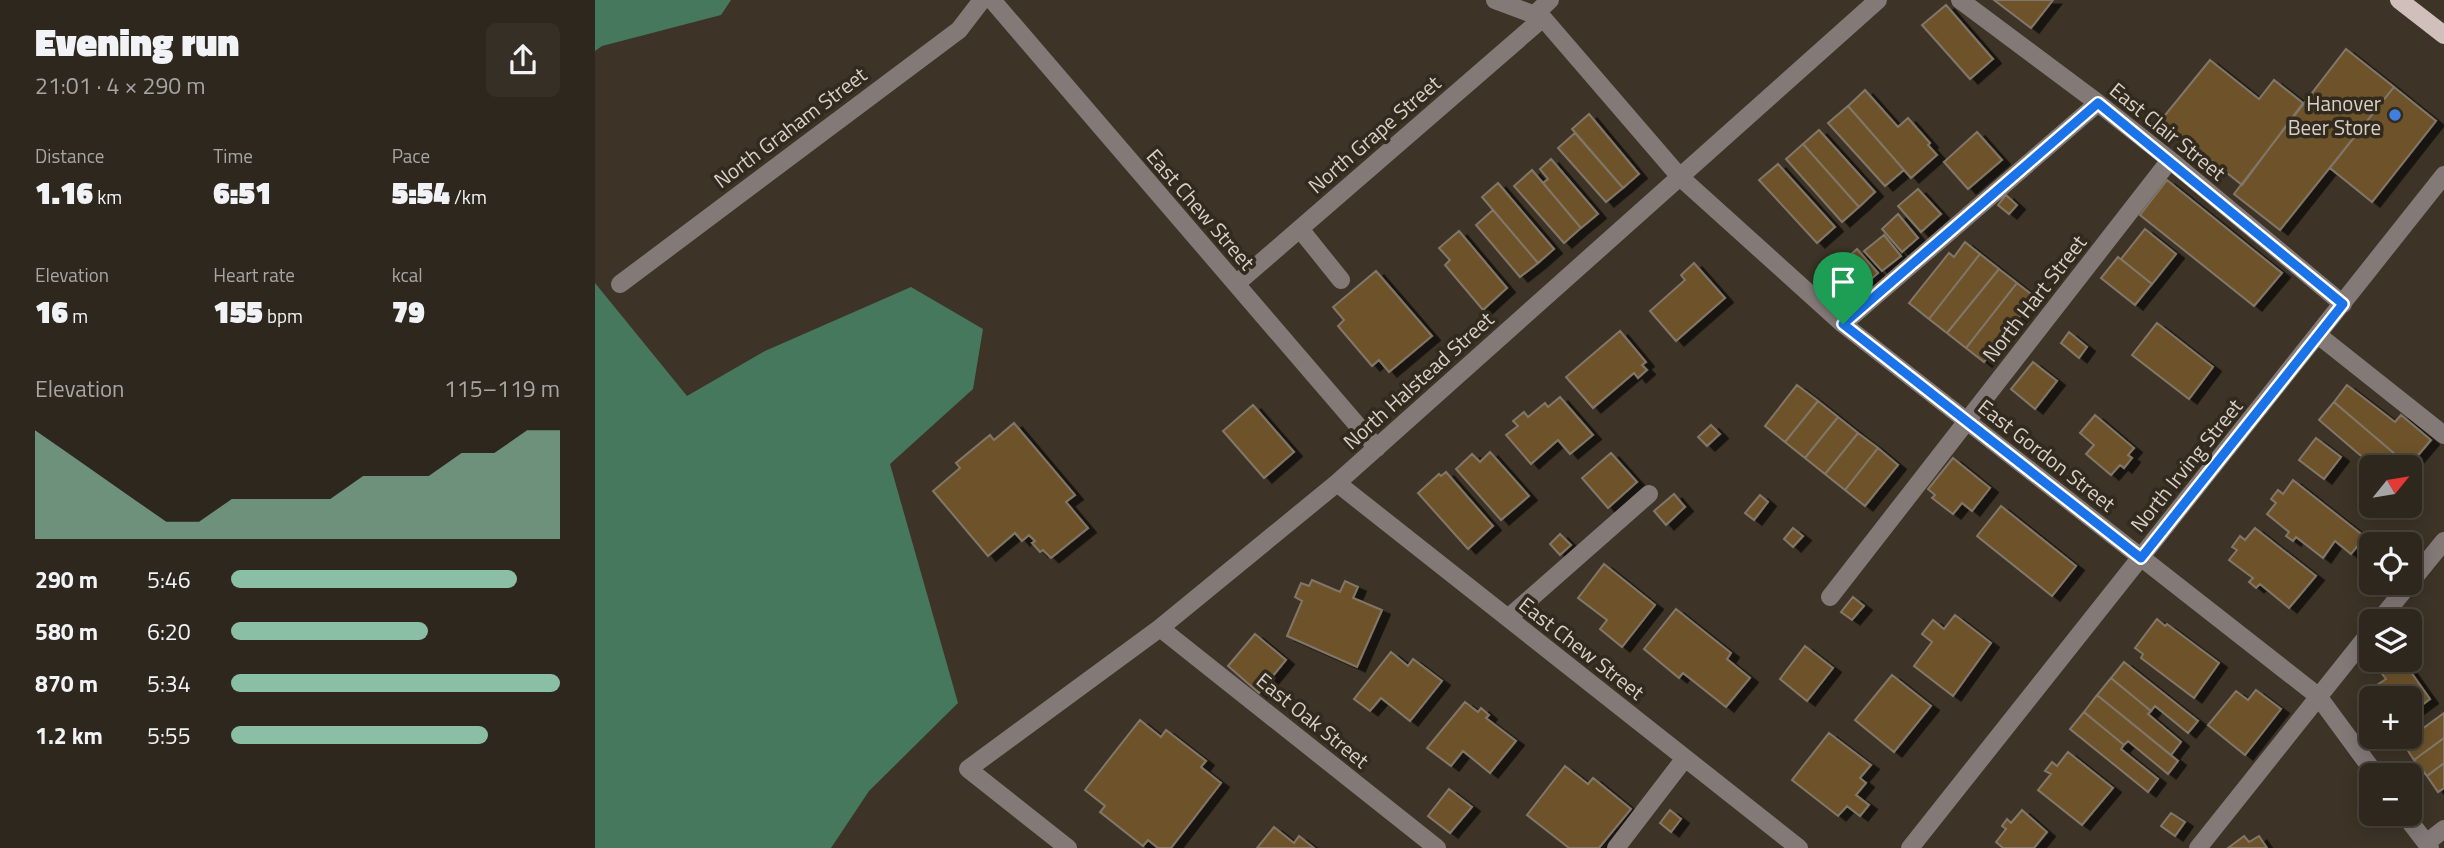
<!DOCTYPE html>
<html lang="en">
<head>
<meta charset="utf-8">
<style>
	body { margin:0; font-family:"Titillium Web",sans-serif; background:#362f26; color:#f1f3f6; height:100vh; display:flex; flex-direction:column; font-size:26px; white-space:nowrap }
	* { box-sizing:border-box; margin:0 }
	p { font-size:23px; color:#a7a5a4 }
	.icon { flex:none; width:38px; height:38px; fill:none; stroke:currentColor; stroke-width:2; stroke-linecap:round; stroke-linejoin:round }
	.map { position:relative; flex:1; overflow:hidden }
	.drawer { display:flex; flex-direction:column; background:#2e271d; width:595px }
	.drawer>* { flex:none }
	.needle { width:46px; rotate:60deg }
	.buttons { position:absolute; left:1764px; top:455px; display:grid; gap:14px }
	.buttons a { display:grid; place-items:center; width:63px; height:63px; border-radius:10px; background:#2e271d; box-shadow:0 4px 18px #0003,0 0 0 2px #49443b; font-size:35px }
	.pin { position:absolute; display:grid; place-items:center; width:60px; height:60px; color:#fff; margin:-72px -30px; border-radius:50% 50% 50% 0; rotate:-45deg; box-shadow:0 0 7px #0007 }
	.pin .icon { rotate:45deg }
	.round { display:grid; place-items:center; flex:none; width:74px; height:74px; border-radius:10px; background:#362f26 }
	.headline { display:flex; align-items:center; justify-content:space-between; height:119px; padding:0 35px }
	h1 { font-size:38px; font-weight:800; line-height:52px }
	.metrics { display:grid; grid-template-columns:repeat(3,1fr); gap:10px; height:119px; padding:7px 35px }
	.metrics div { display:grid; align-content:center }
	.metrics b { font-size:30px; font-weight:800 }
	.metrics small { font-size:19px; font-weight:400 }
	.metrics p { font-size:19px }
	.chart { height:196px; padding:14px 35px }
	.chart p { display:flex; justify-content:space-between }
	.chart svg { width:100%; height:126px; margin-top:7px; fill:#8abfa5; opacity:.7 }
	ul { padding:0 35px; list-style:none; font-size:23px }
	li { display:grid; grid-template-columns:112px 84px 1fr; align-items:center; height:52px }
	li i { height:18px; border-radius:9px; background:#8abfa5 }
	main { display:flex; flex:1; min-height:0 }
	.map>svg:first-child { display:block }
</style>
</head>
<body>
<main>
<section class="drawer">
<div class="headline"><div><h1>Evening run</h1><p>21:01 · 4 × 290 m</p></div><a class="round"><svg class="icon" aria-label="share" viewBox="0 0 24 24"><path d="M12 15V3M7 8l5-5 5 5M5 13v7h14v-7"/></svg></a></div>
<div class="metrics">
<div><p>Distance</p><b>1.16<small> km</small></b></div>
<div><p>Time</p><b>6:51</b></div>
<div><p>Pace</p><b>5:54<small> /km</small></b></div>
</div>
<div class="metrics">
<div><p>Elevation</p><b>16<small> m</small></b></div>
<div><p>Heart rate</p><b>155<small> bpm</small></b></div>
<div><p>kcal</p><b>79</b></div>
</div>
<div class="chart"><p><span>Elevation</span>115–119 m</p>
<svg viewBox="0 0 160 44" preserveAspectRatio="none"><path d="M0 44V6L10 14L20 22L30 30L40 38L50 38L60 30L70 30L80 30L90 30L100 22L110 22L120 22L130 14L140 14L150 6L160 6V44z"/></svg>
</div>
<ul>
<li><b>290 m</b>5:46<i style="width:87%"></i></li>
<li><b>580 m</b>6:20<i style="width:60%"></i></li>
<li><b>870 m</b>5:34<i style="width:100%"></i></li>
<li><b>1.2 km</b>5:55<i style="width:78%"></i></li>
</ul>
</section>
<div class="map">
<svg width="1849" height="848" viewBox="0 0 1849 848">
	<defs>
		<filter id="shadow"><feDropShadow dx="8" dy="4.5" stdDeviation="0" flood-color="#0009"/></filter>
	</defs>
	<rect width="100%" height="100%" fill="#3d3427"/>
	<path fill="#46785e" d="M 0,0 L 136,0 L 126,15 L 7,46 L 0,51 Z
		M 0,283 L 92,396 L 170,351 L 316,287 L 388,329 L 378,389 L 295,464 L 363,703 L 274,791 L 236,848 L 0,848 Z"/>
	<path fill="#6e532b" stroke="#817769" stroke-width="2" filter="url(#shadow)" d="M 1399,0 L 1458,0 L 1436,28 Z
		M 1351,5 L 1398,59 L 1375,79 L 1327,25 Z
		M 1751,49 L 1799,87 L 1685,230 L 1639,194 Z
		M 1615,60 L 1664,99 L 1679,80 L 1708,103 L 1647,185 L 1566,120 Z
		M 1799,87 L 1841,121 L 1777,202 L 1735,168 Z
		M 1270,90 L 1303,127 L 1313,118 L 1335,143 L 1333,145 L 1342,155 L 1316,178 L 1253,106 Z
		M 1253,106 L 1309,170 L 1290,186 L 1233,123 Z
		M 994,114 L 1044,174 L 1028,188 L 977,129 Z
		M 1224,130 L 1280,192 L 1264,207 L 1208,144 Z
		M 1382,132 L 1407,160 L 1373,189 L 1349,162 Z
		M 980,133 L 1028,188 L 1011,202 L 963,148 Z
		M 1208,144 L 1264,207 L 1247,222 L 1191,159 Z
		M 956,159 L 1003,214 L 986,228 L 948,183 L 953,179 L 945,169 Z
		M 1183,164 L 1240,227 L 1222,243 L 1164,180 Z
		M 937,170 L 986,228 L 969,243 L 919,186 Z
		M 1572,180 L 1687,273 L 1659,306 L 1545,215 Z
		M 903,183 L 959,249 L 943,263 L 887,197 Z
		M 1323,189 L 1346,214 L 1326,232 L 1303,206 Z
		M 1411,195 L 1422,205 L 1414,214 L 1403,205 Z
		M 898,210 L 943,263 L 925,277 L 881,225 Z
		M 1303,214 L 1323,238 L 1307,252 L 1287,229 Z
		M 1550,229 L 1581,254 L 1557,284 L 1526,259 Z
		M 864,231 L 912,288 L 888,310 L 850,265 L 855,260 L 844,248 Z
		M 1289,235 L 1306,256 L 1287,271 L 1269,251 Z
		M 1370,242 L 1385,254 L 1334,319 L 1314,303 L 1354,253 L 1359,257 Z
		M 1262,249 L 1283,273 L 1265,289 L 1244,265 Z
		M 1385,254 L 1404,269 L 1352,333 L 1334,319 Z
		M 1523,257 L 1557,284 L 1540,305 L 1506,278 Z
		M 1099,263 L 1130,298 L 1081,341 L 1055,311 L 1090,280 L 1086,275 Z
		M 1404,269 L 1422,283 L 1371,348 L 1352,333 Z
		M 781,271 L 837,336 L 794,372 L 784,360 L 777,366 L 743,326 L 749,320 L 738,307 Z
		M 1422,283 L 1440,297 L 1389,362 L 1371,348 Z
		M 1562,323 L 1618,367 L 1594,399 L 1537,355 Z
		M 1025,331 L 1051,362 L 1047,365 L 1052,370 L 1043,378 L 1039,373 L 998,408 L 971,377 Z
		M 1474,332 L 1492,347 L 1484,358 L 1466,343 Z
		M 1438,362 L 1462,381 L 1440,409 L 1416,389 Z
		M 1202,385 L 1223,401 L 1190,442 L 1170,426 Z
		M 1752,385 L 1800,422 L 1806,415 L 1836,440 L 1814,466 L 1739,402 Z
		M 965,397 L 998,435 L 975,454 L 963,440 L 936,464 L 911,435 L 923,426 L 918,421 L 929,412 L 933,417 L 950,403 L 953,407 Z
		M 1223,401 L 1243,417 L 1210,458 L 1190,442 Z
		M 1739,402 L 1807,460 L 1801,467 L 1779,467 L 1724,420 Z
		M 658,405 L 699,452 L 669,478 L 628,431 Z
		M 1500,415 L 1539,448 L 1533,455 L 1537,458 L 1529,468 L 1525,465 L 1516,475 L 1491,454 L 1499,445 L 1485,433 Z
		M 1243,417 L 1263,433 L 1230,474 L 1210,458 Z
		M 419,423 L 480,495 L 471,502 L 493,528 L 456,558 L 448,550 L 445,552 L 437,543 L 440,541 L 434,535 L 427,541 L 420,533 L 393,556 L 338,491 L 365,468 L 361,463 L 395,435 L 399,440 Z
		M 1116,425 L 1125,434 L 1112,446 L 1103,437 Z
		M 1263,433 L 1283,448 L 1250,490 L 1230,474 Z
		M 1721,438 L 1746,457 L 1729,479 L 1704,460 Z
		M 1283,448 L 1303,465 L 1270,506 L 1250,490 Z
		M 895,452 L 934,496 L 906,520 L 861,469 L 877,454 L 885,462 Z
		M 1016,453 L 1042,482 L 1013,508 L 987,478 Z
		M 1358,458 L 1395,488 L 1377,511 L 1367,503 L 1358,514 L 1337,498 L 1340,495 L 1333,489 Z
		M 851,472 L 898,526 L 873,549 L 823,493 L 844,474 L 846,476 Z
		M 1698,480 L 1770,537 L 1756,554 L 1740,541 L 1728,558 L 1701,537 L 1698,541 L 1691,536 L 1694,532 L 1672,514 L 1681,503 L 1676,499 L 1683,490 L 1688,494 Z
		M 1079,494 L 1090,507 L 1071,525 L 1059,511 Z
		M 1165,495 L 1173,502 L 1159,520 L 1150,513 Z
		M 1406,506 L 1481,566 L 1457,596 L 1382,536 Z
		M 1198,528 L 1208,536 L 1198,547 L 1189,539 Z
		M 1660,528 L 1721,576 L 1694,608 L 1665,584 L 1661,588 L 1654,582 L 1658,578 L 1634,560 L 1642,550 L 1637,547 L 1645,536 L 1650,540 Z
		M 965,534 L 976,545 L 965,555 L 955,544 Z
		M 1009,564 L 1060,605 L 1027,647 L 1005,629 L 1012,620 L 983,598 Z
		M 717,580 L 745,592 L 750,581 L 763,587 L 758,598 L 787,610 L 762,667 L 692,636 L 707,601 L 700,597 L 706,583 L 714,586 Z
		M 1258,597 L 1269,606 L 1257,620 L 1246,612 Z
		M 1081,609 L 1136,653 L 1132,659 L 1155,678 L 1131,707 L 1088,673 L 1084,678 L 1049,649 Z
		M 1360,615 L 1396,643 L 1358,696 L 1319,666 L 1337,642 L 1327,634 L 1338,620 L 1349,629 Z
		M 1562,619 L 1570,626 L 1572,624 L 1624,663 L 1599,698 L 1546,658 L 1548,654 L 1540,648 Z
		M 660,634 L 691,660 L 664,693 L 633,666 Z
		M 1210,646 L 1238,668 L 1212,701 L 1185,679 Z
		M 796,652 L 813,666 L 818,659 L 847,681 L 815,721 L 786,698 L 775,711 L 759,699 Z
		M 1529,662 L 1603,721 L 1593,733 L 1560,706 L 1556,711 L 1516,678 Z
		M 1796,663 L 1802,671 L 1811,665 L 1835,699 L 1815,714 L 1815,698 L 1792,698 L 1782,685 L 1791,679 L 1785,671 Z
		M 1297,675 L 1336,706 L 1299,752 L 1260,720 Z
		M 1516,678 L 1556,711 L 1553,714 L 1586,742 L 1576,755 L 1502,695 Z
		M 1661,690 L 1686,709 L 1650,755 L 1613,725 L 1641,691 L 1653,700 Z
		M 1502,695 L 1583,761 L 1573,774 L 1533,741 L 1529,745 L 1489,712 Z
		M 870,702 L 883,712 L 886,708 L 894,715 L 891,718 L 921,741 L 895,773 L 868,751 L 856,766 L 832,748 Z
		M 1489,712 L 1529,745 L 1526,749 L 1563,779 L 1553,792 L 1475,729 Z
		M 1849,713 L 1849,738 L 1819,760 L 1808,743 Z
		M 545,720 L 566,737 L 571,730 L 611,761 L 606,767 L 626,783 L 576,848 L 563,848 L 553,840 L 548,846 L 505,812 L 510,806 L 490,790 Z
		M 1234,733 L 1276,765 L 1265,778 L 1271,783 L 1261,795 L 1274,805 L 1265,816 L 1252,806 L 1243,816 L 1197,780 Z
		M 1849,738 L 1849,763 L 1832,776 L 1819,760 Z
		M 1473,752 L 1518,788 L 1487,825 L 1443,790 L 1456,774 L 1450,771 L 1457,762 L 1462,766 Z
		M 1849,763 L 1849,788 L 1843,792 L 1832,776 Z
		M 970,766 L 993,784 L 998,778 L 1036,809 L 1004,848 L 974,848 L 932,815 Z
		M 854,789 L 877,807 L 855,833 L 833,816 Z
		M 1075,810 L 1086,819 L 1076,832 L 1065,823 Z
		M 1427,810 L 1452,832 L 1439,848 L 1408,848 L 1401,842 L 1411,829 L 1407,826 L 1412,819 L 1416,823 Z
		M 1576,813 L 1590,822 L 1580,836 L 1566,826 Z
		M 679,827 L 699,843 L 704,836 L 719,848 L 662,848 Z
		M 1649,836 L 1654,842 L 1664,836 L 1672,848 L 1633,848 Z"/>
	<g fill="none" stroke-linecap="round" stroke-linejoin="round">
		<path stroke="#837a78" stroke-width="18" d="M 397,0 L 782,448
			M 900,0 L 948,18 L 1085,177 L 1248,324 L 1723,696 L 1781,775
			M 1365,0 L 1503,103 L 1575,160 L 1748,304
			M 939,15 L 955,0
			M 705,229 L 746,280
			M 25,284 L 364,30 L 387,0
			M 641,284 L 948,18
			M 1248,324 L 1503,103
			M 1723,335 L 1849,435
			M 742,483 L 1204,848
			M 1235,597 L 1575,160
			M 913,618 L 1054,494
			M 1784,621 L 1849,541
			M 565,628 L 842,848
			M 1809,814 L 1835,848
			M 1831,843 L 1849,829
			M 473,848 L 373,769 L 565,628 L 742,483 L 1283,0
			M 1021,848 L 1090,758
			M 1315,848 L 1849,175
			M 1603,848 L 1776,631"/>
		<path stroke="#d0bfba" stroke-width="18" d="M 1804,0 L 1849,35"/>
	</g>
	<g fill="none" stroke-linecap="round" stroke-linejoin="round">
		<defs>
			<path id="route" d="M 1503,103 L 1748,304 L 1546,558 L 1248,324 Z"/>
		</defs>
		<use href="#route" stroke="#fff" stroke-width="14"/>
		<use href="#route" stroke="#1a73e8" stroke-width="9"/>
	</g>
	<circle fill="#3f7fe0" stroke="#332a1e" stroke-width="2.5" cx="1800" cy="115" r="7"/>
	<g text-anchor="middle" dominant-baseline="central" stroke-width="7" stroke-linejoin="round" paint-order="stroke">
		<g font-size="21" fill="#d6d0c8" stroke="#332a1e" text-anchor="end">
			<text x="1786" y="103">Hanover<tspan x="1786" dy="24">Beer Store</tspan></text>
		</g>
		<g font-size="21" fill="#d6d0c8" stroke="#332a1e">
			<text transform="translate(195 127) rotate(-37)">North Graham Street</text>
			<text transform="translate(1573 131) rotate(39)">East Clair Street</text>
			<text transform="translate(779 134) rotate(-41)">North Grape Street</text>
			<text transform="translate(606 209) rotate(49)">East Chew Street</text>
			<text transform="translate(1439 298) rotate(-52)">North Hart Street</text>
			<text transform="translate(823 380) rotate(-42)">North Halstead Street</text>
			<text transform="translate(1452 455) rotate(38)">East Gordon Street</text>
			<text transform="translate(1591 465) rotate(-51)">North Irving Street</text>
			<text transform="translate(987 648) rotate(38)">East Chew Street</text>
			<text transform="translate(718 720) rotate(39)">East Oak Street</text>
		</g>
	</g>
</svg>
<div class="buttons">
<a><svg class="needle" viewBox="-14 -14 28 28"><path d="M0-13l5 13h-10z" fill="#e53935"/><path d="M0 13l5-13h-10z" fill="#a7a5a4"/></svg></a>
<a><svg class="icon" aria-label="locate" viewBox="0 0 24 24"><circle cx="12" cy="12" r="6"/><path d="M12 2v4M12 18v4M2 12h4M18 12h4"/></svg></a>
<a><svg class="icon" aria-label="layers" viewBox="0 0 24 24"><path d="M12 4l9 5-9 5-9-5zM3 14l9 5 9-5"/></svg></a>
<a>+</a>
<a>−</a>
</div>
<div class="pin" style="left:1248px;top:324px;background:#1e9e55"><svg class="icon" aria-label="arrive" viewBox="0 0 24 24"><path d="M6 21V4h12l-3 4 3 4H6"/></svg></div>
</div>
</main>
</body>
</html>
